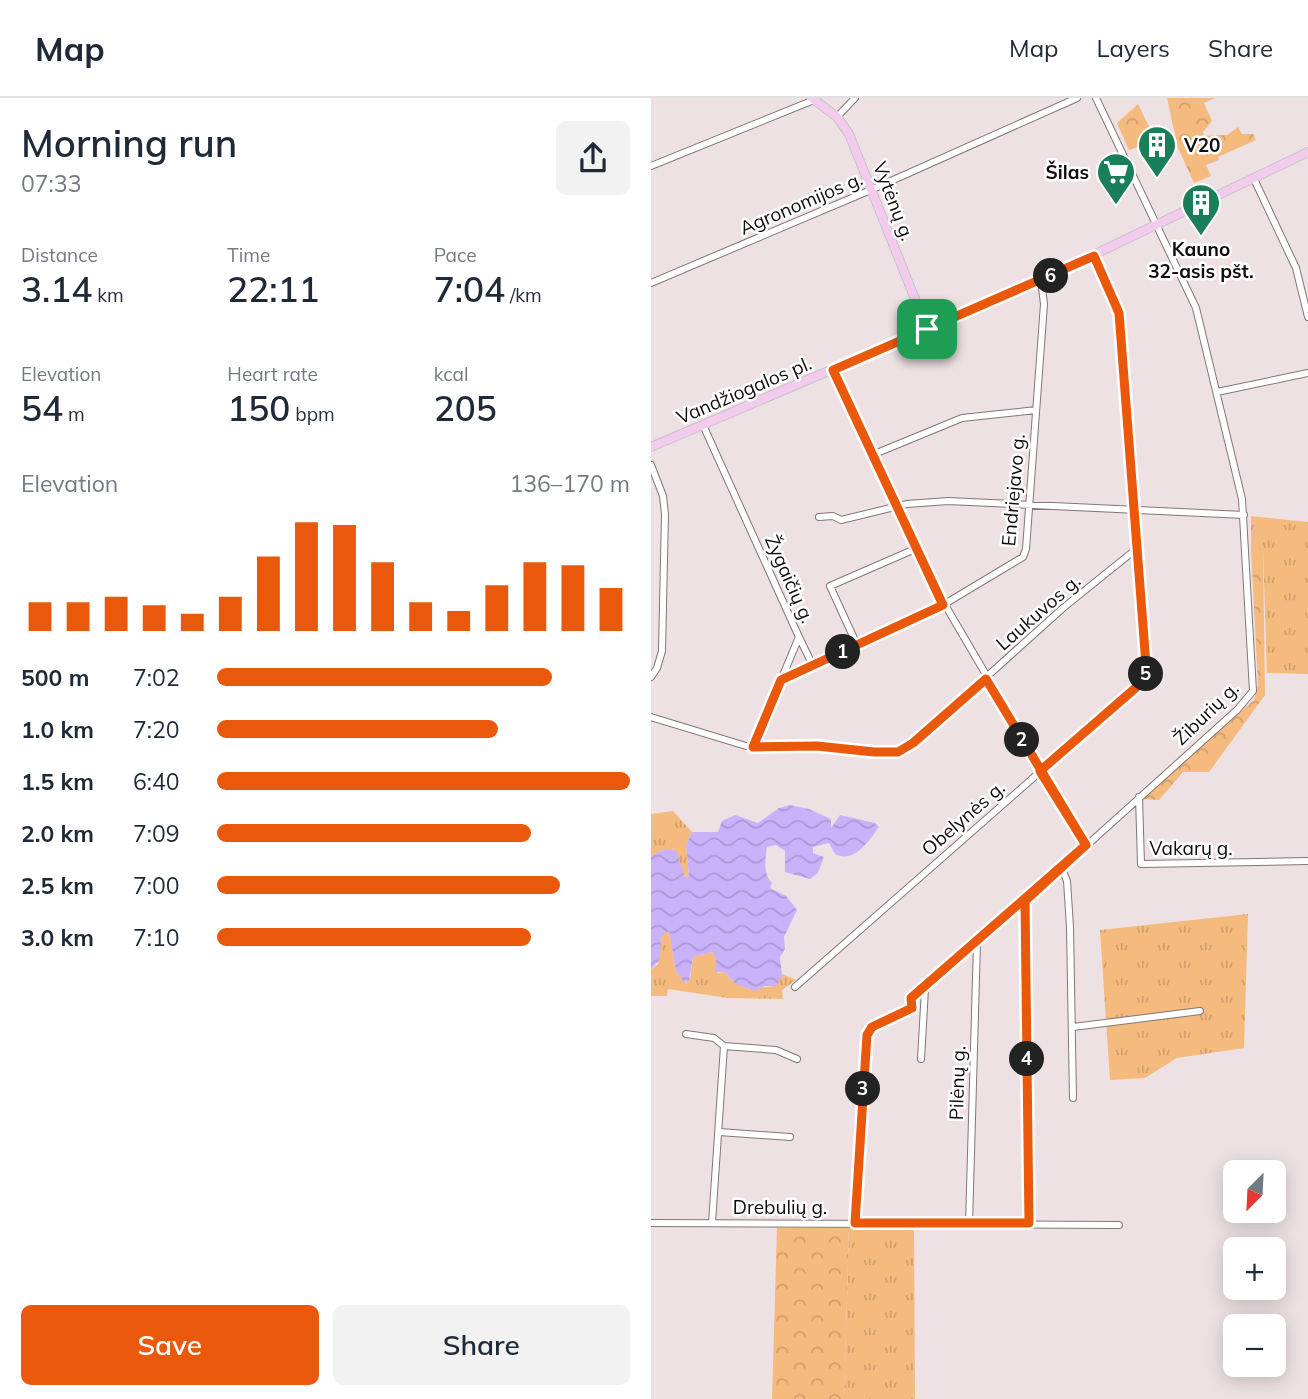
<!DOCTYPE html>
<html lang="en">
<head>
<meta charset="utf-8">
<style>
	body { margin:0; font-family:Mulish,sans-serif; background:#f2f2f3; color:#1f2937; height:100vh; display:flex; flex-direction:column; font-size:26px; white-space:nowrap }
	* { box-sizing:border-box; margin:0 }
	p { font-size:23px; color:#747a83 }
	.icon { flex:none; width:38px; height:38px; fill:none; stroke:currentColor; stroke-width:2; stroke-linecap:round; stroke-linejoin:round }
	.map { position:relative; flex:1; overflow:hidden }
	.sheet { display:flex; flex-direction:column; background:#fff; width:651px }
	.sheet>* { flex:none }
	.needle { width:46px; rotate:204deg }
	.tools { position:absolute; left:572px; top:1062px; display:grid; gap:14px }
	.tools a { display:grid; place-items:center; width:63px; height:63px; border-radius:10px; background:#fff; box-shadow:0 4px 18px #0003; font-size:35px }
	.pin { position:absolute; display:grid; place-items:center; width:60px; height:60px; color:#fff; margin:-30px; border-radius:14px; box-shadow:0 4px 10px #0006 }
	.km { position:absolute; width:35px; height:35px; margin:-18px; border-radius:50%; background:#222; color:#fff; font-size:19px; line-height:35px; text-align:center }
	.round { display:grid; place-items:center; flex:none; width:74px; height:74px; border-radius:10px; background:#f2f2f3 }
	.summary { display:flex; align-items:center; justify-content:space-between; height:119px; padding:0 21px }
	h1 { font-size:38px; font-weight:600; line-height:52px }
	.stats { display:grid; grid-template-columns:repeat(3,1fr); gap:10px; height:119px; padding:7px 21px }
	.stats div { display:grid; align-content:center }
	.stats b { font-size:35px; font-weight:600 }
	.stats small { font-size:19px; font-weight:400 }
	.stats p { font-size:19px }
	.chart { height:196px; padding:14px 21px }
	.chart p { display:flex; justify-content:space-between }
	.chart svg { width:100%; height:126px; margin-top:7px; stroke:#ea580c; stroke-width:6 }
	.primary-button { display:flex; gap:14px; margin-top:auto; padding:14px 21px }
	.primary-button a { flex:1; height:80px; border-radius:10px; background:#ea580c; color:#fff; font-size:28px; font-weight:600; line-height:80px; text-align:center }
	.primary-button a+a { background:#f2f2f3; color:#1f2937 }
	ul { padding:0 21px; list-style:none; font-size:23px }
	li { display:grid; grid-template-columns:112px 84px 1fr; align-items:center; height:52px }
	li i { height:18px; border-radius:9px; background:#ea580c }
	header { display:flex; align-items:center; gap:42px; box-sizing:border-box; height:98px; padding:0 35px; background:#fff; border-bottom:2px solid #e0e1e3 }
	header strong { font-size:33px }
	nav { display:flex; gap:38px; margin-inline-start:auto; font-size:24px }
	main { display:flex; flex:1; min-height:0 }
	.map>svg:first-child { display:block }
</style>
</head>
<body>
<header>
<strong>Map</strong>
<nav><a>Map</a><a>Layers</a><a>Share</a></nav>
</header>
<main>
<section class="sheet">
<div class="summary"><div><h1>Morning run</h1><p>07:33</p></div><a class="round"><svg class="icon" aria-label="share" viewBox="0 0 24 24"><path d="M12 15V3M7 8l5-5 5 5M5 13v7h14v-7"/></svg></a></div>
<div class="stats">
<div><p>Distance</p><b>3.14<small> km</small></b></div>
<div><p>Time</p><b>22:11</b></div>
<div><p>Pace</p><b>7:04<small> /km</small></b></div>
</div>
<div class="stats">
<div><p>Elevation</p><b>54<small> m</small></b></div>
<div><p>Heart rate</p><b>150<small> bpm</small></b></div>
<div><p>kcal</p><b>205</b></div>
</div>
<div class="chart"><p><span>Elevation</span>136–170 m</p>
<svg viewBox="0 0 160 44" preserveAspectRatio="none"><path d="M5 44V34M15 44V34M25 44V32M35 44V35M45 44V38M55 44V32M65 44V18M75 44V6M85 44V7M95 44V20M105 44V34M115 44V37M125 44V28M135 44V20M145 44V21M155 44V29"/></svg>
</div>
<ul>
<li><b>500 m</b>7:02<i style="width:81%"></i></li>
<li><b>1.0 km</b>7:20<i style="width:68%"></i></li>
<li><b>1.5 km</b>6:40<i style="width:100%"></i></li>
<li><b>2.0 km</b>7:09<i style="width:76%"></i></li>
<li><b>2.5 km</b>7:00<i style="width:83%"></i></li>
<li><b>3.0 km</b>7:10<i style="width:76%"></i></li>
</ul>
<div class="primary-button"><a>Save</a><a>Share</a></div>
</section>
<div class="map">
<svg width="657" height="1301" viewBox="0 0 657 1301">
	<defs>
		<pattern id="grass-tufts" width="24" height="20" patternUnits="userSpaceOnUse" patternTransform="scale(1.75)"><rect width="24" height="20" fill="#f5ba7e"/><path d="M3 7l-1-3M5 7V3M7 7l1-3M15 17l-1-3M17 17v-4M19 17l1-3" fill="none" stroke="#d19f6c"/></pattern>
		<pattern id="forest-crowns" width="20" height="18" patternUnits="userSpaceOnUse" patternTransform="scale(1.75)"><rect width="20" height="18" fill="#f5ba7e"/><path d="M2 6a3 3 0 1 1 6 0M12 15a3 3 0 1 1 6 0" fill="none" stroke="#d19f6c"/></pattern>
		<pattern id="water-waves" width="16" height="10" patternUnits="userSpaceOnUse" patternTransform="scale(1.75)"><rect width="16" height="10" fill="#cab2fb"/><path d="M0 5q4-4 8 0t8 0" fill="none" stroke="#ac98d6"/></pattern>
	</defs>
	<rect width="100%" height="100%" fill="#eee1e4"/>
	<path fill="url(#grass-tufts)" d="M 600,418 L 657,424 L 657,576 L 616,575 L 612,452 L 600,452 Z
		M 22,713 L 41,734 L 35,746 L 38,778 L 35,779 L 13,751 L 0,758 L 0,716 Z
		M 597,816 L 593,950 L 526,960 L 494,980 L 459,982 L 449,832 Z
		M 18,833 L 25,873 L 35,885 L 39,881 L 42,859 L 61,854 L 65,860 L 66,875 L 74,874 L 82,884 L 98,891 L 124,888 L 132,876 L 145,882 L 131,892 L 132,901 L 77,900 L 17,891 L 16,898 L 0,898 L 0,872 L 7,866 L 10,838 Z
		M 198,1130 L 263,1131 L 264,1301 L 193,1301 Z"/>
	<path fill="url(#forest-crowns)" d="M 516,0 L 564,0 L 553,5 L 561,23 L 552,34 L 553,38 L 576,37 L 587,29 L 591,36 L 602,36 L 605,42 L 567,59 L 568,62 L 555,67 L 560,78 L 543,85 L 527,50 Z
		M 487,6 L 505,43 L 478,52 L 466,25 Z
		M 612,451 L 614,597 L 558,674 L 532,674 L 508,702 L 490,701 L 603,602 L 607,587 L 600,452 Z
		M 126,1130 L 198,1130 L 193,1301 L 121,1301 Z"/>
	<path fill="url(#water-waves)" d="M 139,707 L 158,711 L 180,721 L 180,730 L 189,717 L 224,725 L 228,729 C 218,743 203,766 184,756 L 178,745 L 162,749 L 162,755 L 173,759 L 167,775 L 159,781 L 134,774 L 134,753 L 125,747 L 116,749 C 114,761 112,777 121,785 L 119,790 L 135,798 L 146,812 L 133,839 L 134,851 L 129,859 L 131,878 L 125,888 L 114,888 L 105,893 L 84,886 L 74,874 L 64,874 L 65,860 L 61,854 L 42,859 L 38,883 L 33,884 L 25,873 L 18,833 L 10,838 L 9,861 L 0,872 L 0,758 L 13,751 L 25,752 L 34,779 L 38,778 L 35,746 L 41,734 L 67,734 L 71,723 L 84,717 L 107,725 L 128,710 Z"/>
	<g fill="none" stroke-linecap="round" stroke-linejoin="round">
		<defs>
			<path id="minor" d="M 186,19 L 204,0
				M 0,68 L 163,2
				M 603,81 L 645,170 L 657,219
				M 0,185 L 222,91 L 426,0
				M 182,272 L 280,483 L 435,747
				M 566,294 L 657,275
				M 52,327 L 148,539 L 102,649
				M 221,357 L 311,320 L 385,312
				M 0,367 L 12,398 L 14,416 L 11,553 L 6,570 L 0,579
				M 168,419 L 182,418 L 190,422 L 256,406 L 297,403 L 593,417
				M 148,539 L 162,568
				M 206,547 L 179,488 L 264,451
				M 130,582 L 292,507 L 372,459 L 375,451 L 393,206 L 390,182
				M 0,619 L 95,648 L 166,648 L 235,655 L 247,654 L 262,645 L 412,510 L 484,452
				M 488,699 L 490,766 L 657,763
				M 410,768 L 416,783 L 419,829 L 422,1000
				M 374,803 L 378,1125
				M 144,889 L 496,580 L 468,215 L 443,158
				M 422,929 L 549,913
				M 35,936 L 63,940 L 73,948 L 61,1125
				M 73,948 L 125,952 L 146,961
				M 270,961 L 274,891
				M 68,1034 L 139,1039
				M 0,1125 L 468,1127
				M 203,1125 L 217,932 L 261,910 L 260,900 L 374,803 L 586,612 L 602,593 L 591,401 L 545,210 L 445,0
				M 318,1126 L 326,845"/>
			<path id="major" d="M 161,0 L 186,19 L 198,36 L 276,231
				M 0,349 L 390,182 L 657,54"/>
		</defs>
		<use href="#minor" stroke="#817678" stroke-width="8"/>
		<use href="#major" stroke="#c5c4c5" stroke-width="10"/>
		<use href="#minor" stroke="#fff" stroke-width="6"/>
		<use href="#major" stroke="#f2cbee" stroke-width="8"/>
	</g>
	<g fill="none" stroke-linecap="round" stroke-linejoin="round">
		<defs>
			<path id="route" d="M 276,231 L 182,272 L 292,507 L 130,582 L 102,649 L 166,648 L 223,654 L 247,654 L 262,645 L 335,581 L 435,747 L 260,900 L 261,910 L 221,929 L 216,937 L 204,1125 L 378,1125 L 374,803 L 435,747 L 389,673 L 496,580 L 468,215 L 443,158 L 276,231"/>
		</defs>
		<use href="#route" stroke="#fff" stroke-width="14"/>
		<use href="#route" stroke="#ea580c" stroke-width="9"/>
	</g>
	<defs>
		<symbol id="building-pin" viewBox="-11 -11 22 30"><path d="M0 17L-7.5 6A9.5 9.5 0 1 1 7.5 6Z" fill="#1a7f58" stroke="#fff"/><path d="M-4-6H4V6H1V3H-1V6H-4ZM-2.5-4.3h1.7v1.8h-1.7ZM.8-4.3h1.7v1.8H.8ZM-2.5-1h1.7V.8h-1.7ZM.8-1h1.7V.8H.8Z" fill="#fff"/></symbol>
		<symbol id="supermarket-pin" viewBox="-11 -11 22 30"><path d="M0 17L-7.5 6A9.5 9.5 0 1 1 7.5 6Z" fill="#1a7f58" stroke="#fff"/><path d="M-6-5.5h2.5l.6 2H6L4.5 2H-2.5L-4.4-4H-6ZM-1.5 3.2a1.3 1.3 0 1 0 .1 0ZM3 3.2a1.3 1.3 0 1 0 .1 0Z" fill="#fff"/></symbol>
	</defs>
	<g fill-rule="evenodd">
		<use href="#building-pin" x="484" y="25" width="44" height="60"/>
		<use href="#supermarket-pin" x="443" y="52" width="44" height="60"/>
		<use href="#building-pin" x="528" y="83" width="44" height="60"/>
	</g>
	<g text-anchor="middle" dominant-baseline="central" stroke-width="5" stroke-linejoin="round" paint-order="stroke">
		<g font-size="19" font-weight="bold" fill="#0f0b0c" stroke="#fff" text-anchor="start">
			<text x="533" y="47">V20</text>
			<text x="438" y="74" text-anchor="end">Šilas</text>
			<text x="550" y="151" text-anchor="middle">Kauno<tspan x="550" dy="22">32-asis pšt.</tspan></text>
		</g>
		<g font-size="19" fill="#0f0b0c" stroke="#fff">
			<text transform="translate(243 103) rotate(69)">Vytėnų g.</text>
			<text transform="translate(150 105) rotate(-23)">Agronomijos g.</text>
			<text transform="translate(93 292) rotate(-23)">Vandžiogalos pl.</text>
			<text transform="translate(362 392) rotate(-85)">Endriejavo g.</text>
			<text transform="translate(139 481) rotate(66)">Žygaičių g.</text>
			<text transform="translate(387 514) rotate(-41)">Laukuvos g.</text>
			<text transform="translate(555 615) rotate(-44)">Žiburių g.</text>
			<text transform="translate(312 720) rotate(-41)">Obelynės g.</text>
			<text x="540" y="750">Vakarų g.</text>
			<text transform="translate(306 985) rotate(-88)">Pilėnų g.</text>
			<text x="129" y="1109">Drebulių g.</text>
		</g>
	</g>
</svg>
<div class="tools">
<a><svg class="needle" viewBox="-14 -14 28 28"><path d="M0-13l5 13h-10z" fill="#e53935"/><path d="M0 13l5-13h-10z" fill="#747a83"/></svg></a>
<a>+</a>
<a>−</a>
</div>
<div class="pin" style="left:276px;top:231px;background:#1e9e55"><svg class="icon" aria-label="arrive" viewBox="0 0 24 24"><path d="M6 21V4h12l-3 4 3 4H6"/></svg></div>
<b class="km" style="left:192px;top:554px">1</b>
<b class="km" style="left:371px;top:642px">2</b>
<b class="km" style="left:212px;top:991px">3</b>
<b class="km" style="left:376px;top:961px">4</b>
<b class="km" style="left:495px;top:576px">5</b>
<b class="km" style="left:400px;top:178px">6</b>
</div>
</main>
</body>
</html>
